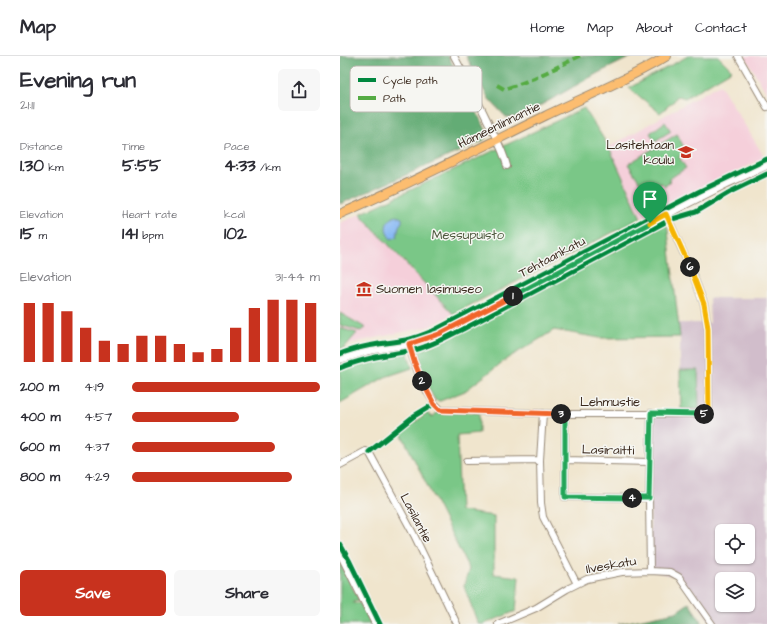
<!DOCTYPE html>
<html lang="en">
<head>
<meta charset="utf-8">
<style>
	body { margin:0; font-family:"Architects Daughter",sans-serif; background:#f7f7f7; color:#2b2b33; height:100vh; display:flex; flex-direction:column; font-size:15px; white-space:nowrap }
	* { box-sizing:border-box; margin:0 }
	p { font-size:13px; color:#7c7c81 }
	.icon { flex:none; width:22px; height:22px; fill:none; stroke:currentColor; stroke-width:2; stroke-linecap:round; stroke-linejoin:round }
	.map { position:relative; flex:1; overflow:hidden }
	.drawer { display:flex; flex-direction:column; background:#fff; width:340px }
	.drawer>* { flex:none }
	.tools { position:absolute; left:375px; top:468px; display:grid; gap:8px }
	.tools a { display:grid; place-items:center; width:40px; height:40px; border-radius:6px; background:#fff; box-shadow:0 1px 3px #0004; font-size:20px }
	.pin { position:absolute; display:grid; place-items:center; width:34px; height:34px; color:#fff; margin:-41px -17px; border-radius:50% 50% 50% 0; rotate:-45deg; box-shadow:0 0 4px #0007 }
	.pin .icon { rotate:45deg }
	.km { position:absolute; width:20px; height:20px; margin:-10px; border-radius:50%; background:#222; color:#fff; font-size:11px; line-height:20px; text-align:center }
	.round { display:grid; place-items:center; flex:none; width:42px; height:42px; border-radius:6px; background:#f7f7f7 }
	.headline { display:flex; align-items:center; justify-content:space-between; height:68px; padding:0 20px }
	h1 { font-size:22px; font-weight:700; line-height:30px }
	.figures { display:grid; grid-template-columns:repeat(3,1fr); gap:6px; height:68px; padding:4px 20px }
	.figures div { display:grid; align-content:center }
	.figures b { font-size:17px; font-weight:700 }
	.figures small { font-size:11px; font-weight:400 }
	.figures p { font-size:11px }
	.chart { height:112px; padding:8px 20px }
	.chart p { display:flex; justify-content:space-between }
	.chart svg { width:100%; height:72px; margin-top:4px; stroke:#c8321e; stroke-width:6 }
	.cta { display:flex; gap:8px; margin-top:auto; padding:8px 20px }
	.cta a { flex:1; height:46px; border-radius:6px; background:#c8321e; color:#fff; font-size:16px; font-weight:700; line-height:46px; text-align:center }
	.cta a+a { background:#f7f7f7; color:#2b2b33 }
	ul { padding:0 20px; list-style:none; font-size:13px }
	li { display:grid; grid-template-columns:64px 48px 1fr; align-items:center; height:30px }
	li i { height:10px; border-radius:5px; background:#c8321e }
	header { display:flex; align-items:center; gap:24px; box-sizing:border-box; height:56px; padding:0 20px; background:#fff; border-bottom:1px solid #e1e1e2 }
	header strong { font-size:19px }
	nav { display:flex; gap:22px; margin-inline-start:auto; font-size:14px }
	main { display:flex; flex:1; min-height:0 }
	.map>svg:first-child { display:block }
</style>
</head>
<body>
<header>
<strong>Map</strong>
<nav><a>Home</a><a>Map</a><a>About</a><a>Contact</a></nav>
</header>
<main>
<section class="drawer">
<div class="headline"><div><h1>Evening run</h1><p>21:11</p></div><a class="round"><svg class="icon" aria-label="share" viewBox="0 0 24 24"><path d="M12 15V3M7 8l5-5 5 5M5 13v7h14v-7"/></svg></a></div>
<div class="figures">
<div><p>Distance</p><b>1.30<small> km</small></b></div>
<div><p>Time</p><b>5:55</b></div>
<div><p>Pace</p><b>4:33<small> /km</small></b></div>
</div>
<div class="figures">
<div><p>Elevation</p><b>15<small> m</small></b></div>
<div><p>Heart rate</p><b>141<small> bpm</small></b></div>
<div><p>kcal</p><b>102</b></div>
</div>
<div class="chart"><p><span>Elevation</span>31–44 m</p>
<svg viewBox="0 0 160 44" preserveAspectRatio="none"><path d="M5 44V8M15 44V8M25 44V13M35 44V23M45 44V31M55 44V33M65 44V28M75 44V28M85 44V33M95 44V38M105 44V36M115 44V23M125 44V11M135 44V6M145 44V6M155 44V8"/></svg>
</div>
<ul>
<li><b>200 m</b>4:19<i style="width:100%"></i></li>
<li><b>400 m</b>4:57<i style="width:57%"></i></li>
<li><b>600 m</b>4:37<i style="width:76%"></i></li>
<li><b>800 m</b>4:29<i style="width:85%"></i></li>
</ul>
<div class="cta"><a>Save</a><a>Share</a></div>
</section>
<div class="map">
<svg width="427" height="568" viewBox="0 0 427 568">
	<rect width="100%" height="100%" fill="#f6f6f2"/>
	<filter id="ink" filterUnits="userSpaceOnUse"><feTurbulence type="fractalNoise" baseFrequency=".025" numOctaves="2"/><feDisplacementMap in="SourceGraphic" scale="8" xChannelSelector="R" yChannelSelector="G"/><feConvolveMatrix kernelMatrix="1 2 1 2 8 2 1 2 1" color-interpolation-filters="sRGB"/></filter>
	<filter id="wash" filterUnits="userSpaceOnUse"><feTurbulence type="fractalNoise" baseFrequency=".012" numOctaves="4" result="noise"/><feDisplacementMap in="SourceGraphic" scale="16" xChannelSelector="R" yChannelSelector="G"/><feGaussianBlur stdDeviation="0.9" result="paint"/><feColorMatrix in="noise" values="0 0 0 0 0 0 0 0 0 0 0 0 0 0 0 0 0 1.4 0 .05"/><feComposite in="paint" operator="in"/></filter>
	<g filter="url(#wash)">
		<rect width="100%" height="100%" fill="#f0e5cd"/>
		<path fill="#f5cfda" d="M 405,0 L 427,0 L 427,38 Z
			M 380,28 L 425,102 L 301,162 L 269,91 Z
			M 20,158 L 113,258 L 91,270 L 8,288 L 0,292 L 0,167 Z"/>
		<path fill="#d1bdcb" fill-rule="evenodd" d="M 369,242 L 427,242 L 427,568 L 372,568 L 339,521 L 310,515 L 311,357 L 341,357 L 340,281 L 338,267 L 370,267 ZM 382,475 L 408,475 L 408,501 L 382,501 ZM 382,523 L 408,523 L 408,549 L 382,549 Z"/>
		<path fill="#7ac787" stroke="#5a7852" d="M 348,0 L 378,0 L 392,14 L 345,42 L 339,40 L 336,41 L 334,45 L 320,57 L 289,32 Z
			M 244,52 L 269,91 L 301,162 L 113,258 L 20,158 Z
			M 325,66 L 331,75 L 315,85 L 310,77 Z
			M 337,78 L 346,95 L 339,101 L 346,112 L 329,123 L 330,126 L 325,130 L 322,127 L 306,136 L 288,108 Z
			M 327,167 L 340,281 L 260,282 L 214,274 L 203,281 L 168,302 L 125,335 L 100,345 L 95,344 L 80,316 L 74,297 L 118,278 Z
			M 0,257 L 26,272 L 20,275 L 0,269 Z
			M 0,272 L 17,277 L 5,291 L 0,294 Z
			M 66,291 L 72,312 L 45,321 L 0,347 L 0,306 L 29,297 Z
			M 340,314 L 358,314 L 359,353 L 341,353 Z
			M 98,355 L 139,357 L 139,377 L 117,379 L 120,455 L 154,460 L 154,518 L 179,521 L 176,555 L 144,568 L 138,568 L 124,530 L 129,513 L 61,377 L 87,357 L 93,361 Z
			M 0,507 L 19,544 L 13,545 L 13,547 L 20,547 L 31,568 L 0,568 Z"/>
		<path fill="#63ac74" stroke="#4f6b49" d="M 0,0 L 108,0 L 148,78 L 143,85 L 0,148 Z
			M 126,0 L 293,0 L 258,17 L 180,61 L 166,61 L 148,42 Z
			M 349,547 L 363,568 L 278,568 L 336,556 Z"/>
		<path fill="#88b9f4" stroke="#627289" d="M 56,160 L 62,162 L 62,166 L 59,170 L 57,181 L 51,183 C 43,174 45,164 56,160 Z"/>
	</g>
	<g filter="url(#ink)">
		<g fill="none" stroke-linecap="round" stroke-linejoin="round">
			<defs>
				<path id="minor" d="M 114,0 C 127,24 140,49 152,74 C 158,86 164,97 167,110
					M 398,0 L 427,51
					M 69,288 C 75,311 84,338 101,354 L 225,358 L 369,358 L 368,272 L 364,248 L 352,216 L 326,158
					M 0,304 L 29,295 L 69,288 L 99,278 L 235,208 L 310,167 L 387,128 L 427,110
					M 225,358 L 225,441 L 309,442
					M 200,404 L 203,357
					M 225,404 L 310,406
					M 127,405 L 200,404 L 201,447 L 203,461 L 237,528
					M 0,409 L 26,395 L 29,396 L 74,479 L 117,568
					M 0,498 L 35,568
					M 310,515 L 309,442 L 311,357
					M 158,568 L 196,552 L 227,533 L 247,523 L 282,516 L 310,515 L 330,516 L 339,521 L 372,568"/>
				<path id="major" d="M 0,158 C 70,128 137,93 205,60 C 246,40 288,24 327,0"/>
			</defs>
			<use href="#minor" stroke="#968876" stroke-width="8"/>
			<use href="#major" stroke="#968876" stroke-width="10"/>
			<use href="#minor" stroke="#fff" stroke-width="6"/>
			<use href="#major" stroke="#fcbd6f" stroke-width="8"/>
			<path stroke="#55ab43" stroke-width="4" stroke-dasharray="8 4" stroke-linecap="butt" d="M 157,29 L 164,33 C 191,25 215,12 240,0"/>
			<defs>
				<path id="cycleway" d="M 0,298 C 21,289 44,288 66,284 C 76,282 84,278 93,275 L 358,136 L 427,103
					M 0,312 C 25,301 51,299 78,293 C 93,289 108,280 123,273 L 329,164 L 356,156 L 390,136 L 427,118
					M 29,396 L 74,360 L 94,348
					M 0,488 L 10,506 L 40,568"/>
			</defs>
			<use href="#cycleway" stroke="#f6f6f2" stroke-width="8"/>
			<use href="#cycleway" stroke="#00873e" stroke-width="5"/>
		</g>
	</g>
	<g fill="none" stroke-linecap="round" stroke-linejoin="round" filter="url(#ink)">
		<defs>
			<path id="split-1" d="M 173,240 L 310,167"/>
			<path id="split-2" d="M 82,325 L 74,305 L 69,288 L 99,278 L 173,240"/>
			<path id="split-3" d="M 82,325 L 94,348 L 100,354 L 221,358"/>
			<path id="split-4" d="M 221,358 L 225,358 L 225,441 L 292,442"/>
			<path id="split-5" d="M 292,442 L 309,442 L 311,357 L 364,358"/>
			<path id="split-6" d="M 350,211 L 364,248 L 368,272 L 369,358 L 364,358"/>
			<path id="split-7" d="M 310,167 L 326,158 L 350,211"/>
		</defs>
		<use href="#split-1" stroke="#fff" stroke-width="8"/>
		<use href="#split-2" stroke="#fff" stroke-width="8"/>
		<use href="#split-3" stroke="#fff" stroke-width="8"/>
		<use href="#split-4" stroke="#fff" stroke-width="8"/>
		<use href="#split-5" stroke="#fff" stroke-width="8"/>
		<use href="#split-6" stroke="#fff" stroke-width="8"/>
		<use href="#split-7" stroke="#fff" stroke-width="8"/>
		<use href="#split-1" stroke="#22a559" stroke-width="5"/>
		<use href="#split-2" stroke="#f0652b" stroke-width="5"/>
		<use href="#split-3" stroke="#f0652b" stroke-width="5"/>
		<use href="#split-4" stroke="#22a559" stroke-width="5"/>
		<use href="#split-5" stroke="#22a559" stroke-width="5"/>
		<use href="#split-6" stroke="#f5b400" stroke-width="5"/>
		<use href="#split-7" stroke="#f5b400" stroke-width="5"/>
	</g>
	<defs>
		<symbol id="school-bare" viewBox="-9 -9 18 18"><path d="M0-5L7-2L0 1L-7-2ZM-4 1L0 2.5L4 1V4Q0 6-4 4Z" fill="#c8321e" stroke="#f6f6f2" stroke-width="2.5" paint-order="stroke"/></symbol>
		<symbol id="museum-bare" viewBox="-9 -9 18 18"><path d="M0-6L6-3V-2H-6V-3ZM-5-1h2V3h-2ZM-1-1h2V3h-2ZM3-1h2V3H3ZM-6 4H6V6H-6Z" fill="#c8321e" stroke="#f6f6f2" stroke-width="2.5" paint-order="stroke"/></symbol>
	</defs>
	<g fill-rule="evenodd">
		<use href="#school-bare" x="335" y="85" width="22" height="22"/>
		<use href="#museum-bare" x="13" y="222" width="22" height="22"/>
	</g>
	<g text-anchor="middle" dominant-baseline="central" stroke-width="3" stroke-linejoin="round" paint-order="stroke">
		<g font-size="13" fill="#3b2a1e" stroke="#f6f6f2">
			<text transform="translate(159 69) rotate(-26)">Hämeenlinnantie</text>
			<text transform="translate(212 201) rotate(-28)">Tehtaankatu</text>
			<text x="270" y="346">Lehmustie</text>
			<text transform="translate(268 394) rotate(1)">Lasiraitti</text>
			<text transform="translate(76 462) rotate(62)">Lasilantie</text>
			<text transform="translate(271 509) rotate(-10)">Ilveskatu</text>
		</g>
		<g font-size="13" fill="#3b2a1e" stroke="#f6f6f2" text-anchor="end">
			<text x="334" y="89">Lasitehtaan<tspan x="334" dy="15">koulu</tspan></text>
			<text x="36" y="233" text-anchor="start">Suomen lasimuseo</text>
		</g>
		<g font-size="13" fill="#4e593e" stroke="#f6f6f2">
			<text x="128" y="179">Messupuisto</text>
		</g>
	</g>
	<rect x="10" y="10" width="132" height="46" rx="6" fill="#f6f6f2" stroke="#beb9b2" stroke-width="1"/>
	<rect x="18" y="22" width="18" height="4" fill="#00873e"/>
	<rect x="18" y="40" width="18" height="4" fill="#55ab43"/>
	<g font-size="11" fill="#3b2a1e">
		<text x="43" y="28">Cycle path</text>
		<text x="43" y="46">Path</text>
	</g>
</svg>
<div class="tools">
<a><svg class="icon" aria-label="locate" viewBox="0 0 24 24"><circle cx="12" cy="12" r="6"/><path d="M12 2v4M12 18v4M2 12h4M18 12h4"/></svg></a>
<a><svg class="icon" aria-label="layers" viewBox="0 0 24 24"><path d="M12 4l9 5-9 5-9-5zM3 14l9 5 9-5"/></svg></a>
</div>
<div class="pin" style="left:310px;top:167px;background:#1e9e55"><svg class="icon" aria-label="arrive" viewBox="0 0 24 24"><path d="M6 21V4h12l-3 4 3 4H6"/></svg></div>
<b class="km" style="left:173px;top:240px">1</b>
<b class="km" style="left:82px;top:325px">2</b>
<b class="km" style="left:221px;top:358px">3</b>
<b class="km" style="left:292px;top:442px">4</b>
<b class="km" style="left:364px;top:358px">5</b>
<b class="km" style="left:350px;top:211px">6</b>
</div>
</main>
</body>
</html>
